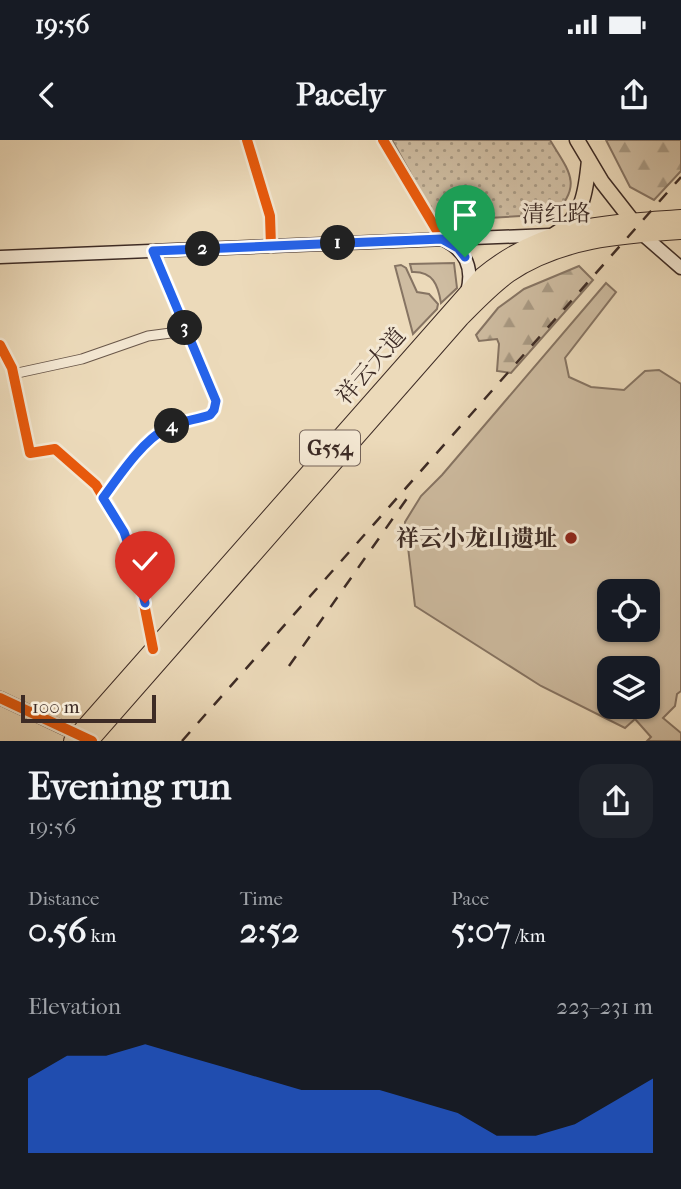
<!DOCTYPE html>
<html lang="en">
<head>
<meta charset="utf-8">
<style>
	body { margin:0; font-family:"IM FELL French Canon","Noto Serif SC",serif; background:#20242c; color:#f1f3f6; height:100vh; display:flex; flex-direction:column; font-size:26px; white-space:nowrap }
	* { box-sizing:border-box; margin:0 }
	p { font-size:23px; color:#9ea1a6 }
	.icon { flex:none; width:38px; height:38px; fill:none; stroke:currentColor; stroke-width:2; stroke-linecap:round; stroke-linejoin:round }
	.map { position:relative; height:601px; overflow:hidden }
	.sheet { display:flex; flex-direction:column; background:#171b24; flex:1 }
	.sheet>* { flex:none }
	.fabs { position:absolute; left:597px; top:439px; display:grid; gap:14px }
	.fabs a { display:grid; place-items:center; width:63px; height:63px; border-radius:14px; background:#171b24; box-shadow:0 2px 5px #0004; font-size:35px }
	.scale { position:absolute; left:21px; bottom:18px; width:135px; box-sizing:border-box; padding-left:7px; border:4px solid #3d2b25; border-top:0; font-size:19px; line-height:24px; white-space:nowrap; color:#3d2b25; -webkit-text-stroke:5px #f3e7d2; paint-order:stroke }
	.pin { position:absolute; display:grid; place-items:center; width:60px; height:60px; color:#fff; margin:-72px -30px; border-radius:50% 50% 50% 0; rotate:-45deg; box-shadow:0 0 7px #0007 }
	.pin .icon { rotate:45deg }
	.km { position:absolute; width:35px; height:35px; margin:-18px; border-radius:50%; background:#222; color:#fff; font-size:19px; line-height:35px; text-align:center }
	.round { display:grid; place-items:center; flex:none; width:74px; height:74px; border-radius:21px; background:#20242c }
	.headline { display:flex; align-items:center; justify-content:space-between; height:119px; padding:0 28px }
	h1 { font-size:38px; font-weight:800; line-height:52px }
	.figures { display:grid; grid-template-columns:repeat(3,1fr); gap:10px; height:119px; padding:7px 28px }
	.figures div { display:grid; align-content:center }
	.figures b { font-size:35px; font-weight:800 }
	.figures small { font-size:19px; font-weight:400 }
	.figures p { font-size:19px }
	.chart { height:196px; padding:14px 28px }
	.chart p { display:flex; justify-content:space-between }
	.chart svg { width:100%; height:126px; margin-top:7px; fill:#2563eb; opacity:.7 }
	.status { display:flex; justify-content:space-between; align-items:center; height:49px; padding:0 35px; background:#171b24; direction:ltr }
	.status svg { height:19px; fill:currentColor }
	header { display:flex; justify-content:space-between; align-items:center; height:91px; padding:0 28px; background:#171b24; font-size:32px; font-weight:800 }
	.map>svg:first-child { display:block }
</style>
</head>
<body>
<div class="status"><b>19:56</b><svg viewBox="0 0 49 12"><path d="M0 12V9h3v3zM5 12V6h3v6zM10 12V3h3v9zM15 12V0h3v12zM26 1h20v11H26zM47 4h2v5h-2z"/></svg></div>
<header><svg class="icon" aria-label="back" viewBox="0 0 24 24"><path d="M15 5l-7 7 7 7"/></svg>Pacely<svg class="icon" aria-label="share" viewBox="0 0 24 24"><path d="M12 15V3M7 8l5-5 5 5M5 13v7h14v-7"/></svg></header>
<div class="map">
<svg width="681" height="601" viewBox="0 0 681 601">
	<defs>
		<pattern id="forest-firs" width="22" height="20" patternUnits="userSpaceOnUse" patternTransform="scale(1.75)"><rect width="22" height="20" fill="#cebca1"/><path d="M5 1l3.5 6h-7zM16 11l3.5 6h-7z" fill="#a89983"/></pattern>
		<pattern id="park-dots" width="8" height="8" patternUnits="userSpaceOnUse" patternTransform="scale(1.75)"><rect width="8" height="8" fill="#cebca1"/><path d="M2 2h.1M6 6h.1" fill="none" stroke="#a89983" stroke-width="1.8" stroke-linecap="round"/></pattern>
	</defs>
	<rect width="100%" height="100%" fill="#ecdaba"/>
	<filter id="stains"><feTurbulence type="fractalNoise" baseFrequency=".00286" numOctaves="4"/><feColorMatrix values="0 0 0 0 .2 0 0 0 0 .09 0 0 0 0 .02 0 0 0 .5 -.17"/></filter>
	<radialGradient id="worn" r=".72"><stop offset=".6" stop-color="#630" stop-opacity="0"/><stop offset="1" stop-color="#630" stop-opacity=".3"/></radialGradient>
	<path fill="#cebca1" stroke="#867463" stroke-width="2" fill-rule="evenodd" d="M 454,123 L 457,148 L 441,163 C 438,145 433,131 412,132 L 410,124 Z
		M 401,125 L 406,128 L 417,152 L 429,154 L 438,164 L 437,169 L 413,194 L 395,126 Z
		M 606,143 L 616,152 L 565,218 L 569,237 L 591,247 L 624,250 L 645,231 L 659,230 L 681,244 L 681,551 L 677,554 L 675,566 L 663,578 L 681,593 L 681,601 L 647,601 L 651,597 L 635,579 L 625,588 L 541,546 L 415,466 L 405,382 L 421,356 L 442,335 ZM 609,452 L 648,452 L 648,490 L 609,490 ZM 648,528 L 648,567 L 609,567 L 609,528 Z"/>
	<path fill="url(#forest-firs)" stroke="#867463" stroke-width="2" d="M 606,0 L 681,0 L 681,31 L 654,60 L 630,47 Z
		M 579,126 L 593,140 L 511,233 L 497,231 L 499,204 L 497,199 L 479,201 L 476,195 L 498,168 L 524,149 Z"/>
	<path fill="url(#park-dots)" stroke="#867463" stroke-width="2" d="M 392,0 L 550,0 C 568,30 584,45 554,74 L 437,81 Z"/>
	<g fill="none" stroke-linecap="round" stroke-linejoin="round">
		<defs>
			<path id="street" d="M 247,0 L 270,76 L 271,106
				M 383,0 L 442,99
				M 0,205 L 12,228 L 30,313 L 55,309 L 96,345 L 124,392 L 138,433 L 153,509
				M 13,234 L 82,219 L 148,196 L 186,191
				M 103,358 C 118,336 143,300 167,288 C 180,281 196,280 210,275 L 214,270 L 216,261 L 153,111"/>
			<path id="secondary" d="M 639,94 L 642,94 L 681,128
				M 442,99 C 465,110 474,127 467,152
				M 0,117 L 550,95
				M 0,558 L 85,598"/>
			<path id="primary" d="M 577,0 L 602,42 L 638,88
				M 555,94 C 583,78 586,51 589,20"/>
			<path id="highway" d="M 72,601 L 482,136 C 543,85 606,83 681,78
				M 90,601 L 461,178 C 477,162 492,146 509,134 C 560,99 622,95 681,91"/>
		</defs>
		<use href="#street" stroke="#69574a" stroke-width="11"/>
		<use href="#secondary" stroke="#3d2b25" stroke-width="15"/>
		<use href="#primary" stroke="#3d2b25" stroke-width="17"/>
		<use href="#highway" stroke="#3d2b25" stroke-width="18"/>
		<use href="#street" stroke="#f3e7d2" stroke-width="9"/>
		<use href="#secondary" stroke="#f3e7d2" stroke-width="12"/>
		<use href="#primary" stroke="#ecdaba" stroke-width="14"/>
		<use href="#highway" stroke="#ecdaba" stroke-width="16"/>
		<path stroke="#3d2b25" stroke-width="2.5" stroke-dasharray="12 12" stroke-linecap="butt" d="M 289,526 L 408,357
			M 182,601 L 681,37"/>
		<defs>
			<path id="cycleway" d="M 247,0 L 270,76 L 271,106
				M 383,0 L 442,99
				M 0,205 L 12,228 L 30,313 L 55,309 L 96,345 L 124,392 L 138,433 L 153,509
				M 103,358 C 118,336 143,300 167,288 C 180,281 196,280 210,275 L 214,270 L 216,261 L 153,111
				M 0,558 L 92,601"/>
		</defs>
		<use href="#cycleway" stroke="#f3e7d2" stroke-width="15"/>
		<use href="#cycleway" stroke="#e8590c" stroke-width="10"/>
	</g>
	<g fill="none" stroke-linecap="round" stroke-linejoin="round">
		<defs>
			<path id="route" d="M 145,463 L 138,433 L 124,392 L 103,358 C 119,336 143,300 167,288 C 180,281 196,280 210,275 L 214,270 L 216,261 L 153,111 L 442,99 L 458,108 L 465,117"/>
		</defs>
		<use href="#route" stroke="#fff" stroke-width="14"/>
		<use href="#route" stroke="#2563eb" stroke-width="9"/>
	</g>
	<circle fill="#8f2418" stroke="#f3e7d2" stroke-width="2.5" cx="571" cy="398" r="7"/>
	<g text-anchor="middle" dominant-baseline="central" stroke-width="6" stroke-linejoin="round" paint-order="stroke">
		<rect fill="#f3e7d2" stroke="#746359" stroke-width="2" x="300" y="290.5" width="60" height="35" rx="5"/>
		<g font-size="21" font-weight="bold" fill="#3d2b25">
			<text x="330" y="308">G554</text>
		</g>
		<g font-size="23" fill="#3d2b25" stroke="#f3e7d2">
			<text transform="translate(556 74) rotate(-1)">清红路</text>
			<text transform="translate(371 226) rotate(-49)">祥云大道</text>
		</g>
		<g font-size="23" font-weight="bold" fill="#3d2b25" stroke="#f3e7d2" text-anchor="end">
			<text x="557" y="398">祥云小龙山遗址</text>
		</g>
	</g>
	<rect width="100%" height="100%" filter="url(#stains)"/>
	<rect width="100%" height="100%" fill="url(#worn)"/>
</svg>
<div class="fabs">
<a><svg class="icon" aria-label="locate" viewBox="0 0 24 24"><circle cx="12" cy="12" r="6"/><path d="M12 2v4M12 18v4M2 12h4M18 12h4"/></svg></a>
<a><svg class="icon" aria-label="layers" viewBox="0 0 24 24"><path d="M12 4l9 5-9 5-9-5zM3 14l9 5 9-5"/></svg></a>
</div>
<div class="scale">100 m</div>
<div class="pin" style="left:465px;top:117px;background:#1e9e55"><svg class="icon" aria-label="arrive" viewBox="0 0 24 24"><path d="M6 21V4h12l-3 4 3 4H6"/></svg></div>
<div class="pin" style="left:145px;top:463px;background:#d93025"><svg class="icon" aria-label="check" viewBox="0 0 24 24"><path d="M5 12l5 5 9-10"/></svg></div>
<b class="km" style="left:338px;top:103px">1</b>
<b class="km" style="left:203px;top:109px">2</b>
<b class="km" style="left:185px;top:188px">3</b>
<b class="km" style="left:172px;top:286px">4</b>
</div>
<section class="sheet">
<div class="headline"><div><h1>Evening run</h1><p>19:56</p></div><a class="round"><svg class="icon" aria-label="share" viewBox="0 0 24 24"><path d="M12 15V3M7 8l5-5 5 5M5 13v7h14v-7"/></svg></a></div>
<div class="figures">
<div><p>Distance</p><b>0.56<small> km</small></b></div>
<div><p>Time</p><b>2:52</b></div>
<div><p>Pace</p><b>5:07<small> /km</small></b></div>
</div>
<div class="chart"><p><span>Elevation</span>223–231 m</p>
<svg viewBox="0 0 160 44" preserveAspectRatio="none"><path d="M0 44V18L10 10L20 10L30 6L40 10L50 14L60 18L70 22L80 22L90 22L100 26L110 30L120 38L130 38L140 34L150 26L160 18V44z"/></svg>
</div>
</section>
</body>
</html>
